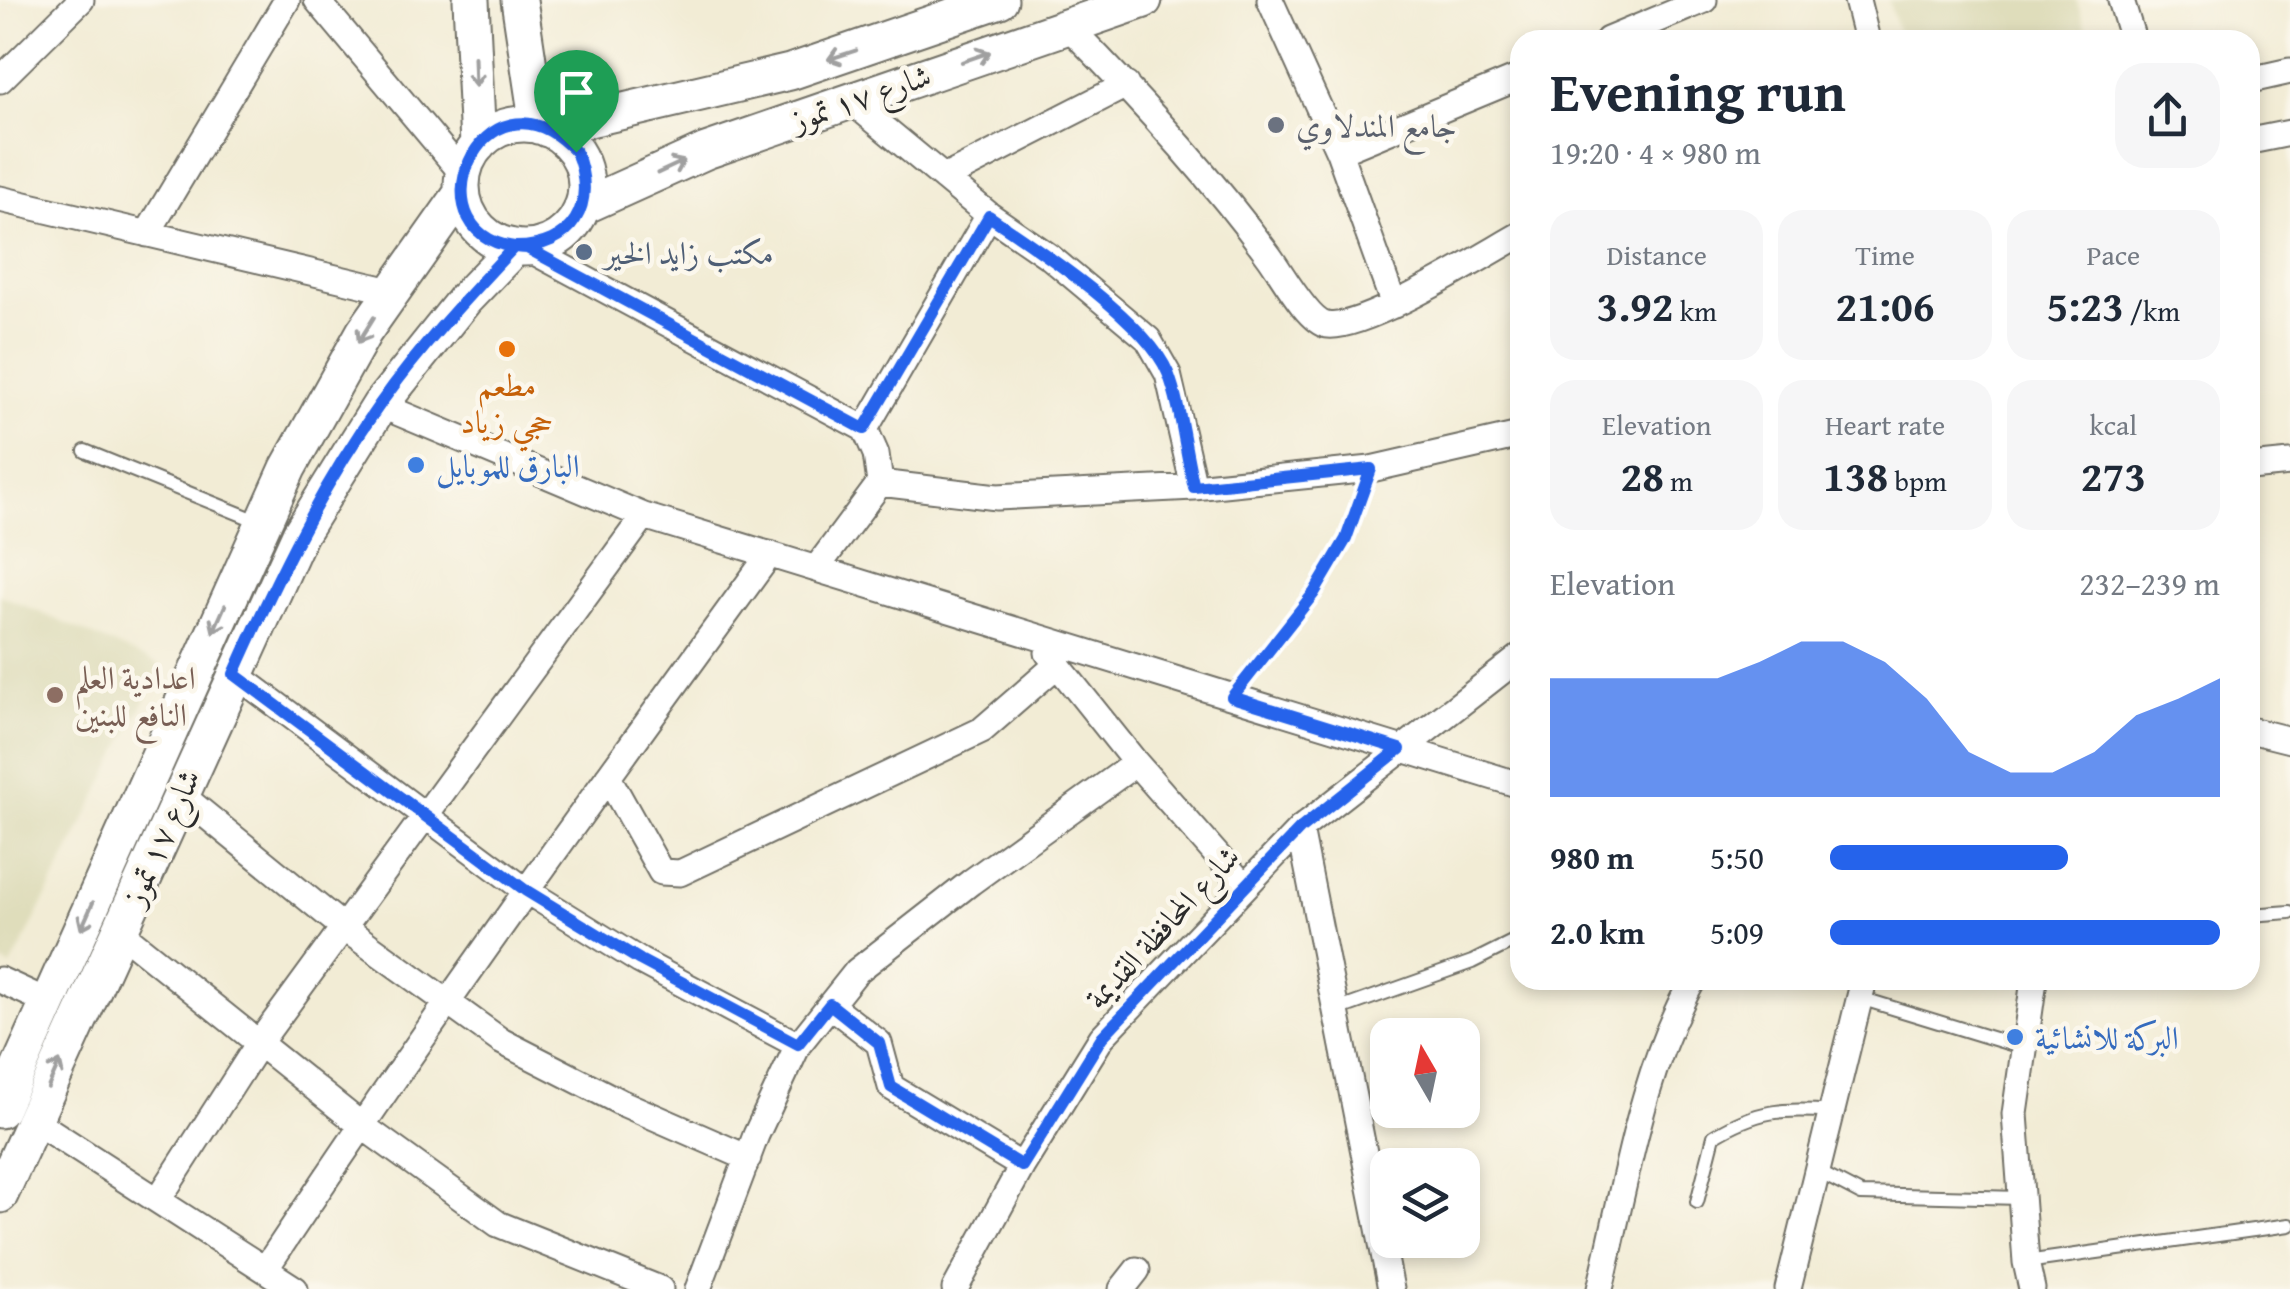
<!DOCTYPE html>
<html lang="en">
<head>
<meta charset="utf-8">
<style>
	body { margin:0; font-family:"Gentium Book Plus",Amiri,serif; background:#f6f6f7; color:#1f2937; height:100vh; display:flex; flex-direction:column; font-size:38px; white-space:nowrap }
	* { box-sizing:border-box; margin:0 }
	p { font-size:32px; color:#747a83 }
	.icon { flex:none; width:55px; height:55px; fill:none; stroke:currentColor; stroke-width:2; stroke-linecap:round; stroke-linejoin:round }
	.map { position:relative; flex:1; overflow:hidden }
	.side { position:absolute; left:1510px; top:30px; width:750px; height:960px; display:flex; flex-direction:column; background:#fff; border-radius:30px; box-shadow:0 5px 15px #0003 }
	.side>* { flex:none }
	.needle { width:65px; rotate:351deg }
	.controls { position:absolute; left:1370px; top:1018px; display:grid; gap:20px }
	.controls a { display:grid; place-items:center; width:110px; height:110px; border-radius:20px; background:#fff; box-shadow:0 5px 15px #0003; font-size:50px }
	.pin { position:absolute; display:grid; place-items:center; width:85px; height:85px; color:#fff; margin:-102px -42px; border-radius:50% 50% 50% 0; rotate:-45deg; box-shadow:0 0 10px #0007 }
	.pin .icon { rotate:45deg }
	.round { display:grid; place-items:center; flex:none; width:105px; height:105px; border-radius:30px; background:#f6f6f7 }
	.headline { display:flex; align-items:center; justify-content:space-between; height:170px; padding:0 40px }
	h1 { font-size:55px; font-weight:700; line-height:75px }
	.metrics { display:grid; grid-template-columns:repeat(3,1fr); gap:15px; height:170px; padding:10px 40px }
	.metrics div { display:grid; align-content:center; border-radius:25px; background:#f6f6f7; text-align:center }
	.metrics b { font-size:42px; font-weight:700 }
	.metrics small { font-size:28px; font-weight:400 }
	.metrics p { font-size:28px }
	.chart { height:280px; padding:20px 40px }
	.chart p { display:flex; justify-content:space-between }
	.chart svg { width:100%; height:180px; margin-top:10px; fill:#2563eb; opacity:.7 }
	ul { padding:0 40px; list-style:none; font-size:32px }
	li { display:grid; grid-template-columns:160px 120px 1fr; align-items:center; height:75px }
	li i { height:25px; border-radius:12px; background:#2563eb }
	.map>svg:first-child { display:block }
</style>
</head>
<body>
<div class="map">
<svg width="2290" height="1289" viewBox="0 0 2290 1289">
	<rect width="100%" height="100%" fill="#fbf7ec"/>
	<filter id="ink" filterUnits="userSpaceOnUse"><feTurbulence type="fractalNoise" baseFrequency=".01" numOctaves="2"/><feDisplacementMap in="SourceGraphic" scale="20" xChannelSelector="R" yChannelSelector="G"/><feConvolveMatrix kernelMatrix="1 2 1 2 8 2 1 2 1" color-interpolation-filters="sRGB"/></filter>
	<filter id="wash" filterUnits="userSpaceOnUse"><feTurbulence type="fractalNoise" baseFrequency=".0048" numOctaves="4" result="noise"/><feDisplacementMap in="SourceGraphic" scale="40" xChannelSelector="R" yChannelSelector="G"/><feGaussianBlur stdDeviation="2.25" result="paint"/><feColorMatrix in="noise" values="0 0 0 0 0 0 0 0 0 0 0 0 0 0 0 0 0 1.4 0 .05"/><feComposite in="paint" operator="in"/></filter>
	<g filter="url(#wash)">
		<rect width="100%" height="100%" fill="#f2ecd5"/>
		<path fill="#dfddbb" d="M 1888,0 L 2076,0 L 2090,40 L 1901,40 Z
			M 0,595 L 162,666 L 11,967 L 0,961 Z"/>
	</g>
	<g filter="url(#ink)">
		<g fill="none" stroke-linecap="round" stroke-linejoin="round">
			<defs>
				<path id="service" d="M 85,451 L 260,522
					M 1231,697 L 1314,593 L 1346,539 L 1371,469
					M 2250,915 L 2290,912
					M 1860,998 L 2024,1048
					M 1334,1011 L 1472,962 L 1520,938
					M 1817,1171 L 1861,1194 L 2021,1198
					M 1697,1202 L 1714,1136 C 1757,1110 1782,1108 1832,1112
					M 2026,1262 L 2289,1225"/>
				<path id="minor" d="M 317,0 L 463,174
					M 1270,0 L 1339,152 L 1394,305
					M 1857,0 L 1867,40
					M 2121,0 L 2133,40
					M 1067,25 C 1139,98 1208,173 1269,256 C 1281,272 1308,322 1327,325 C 1363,331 1484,255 1520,235
					M 1608,40 L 1704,0
					M 0,80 L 81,0
					M 2250,80 L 2290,71
					M 850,100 L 989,215 L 1050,257 L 1148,339 L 1168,374 L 1194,487
					M 2250,141 L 2290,133
					M 1339,152 L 1520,77
					M 944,178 L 1126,85
					M 0,199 L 391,291
					M 147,234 L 287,0
					M 527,248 L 865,429 L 876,454 L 880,483 L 997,497 L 1194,487 L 1371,469 L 1520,435
					M 380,405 L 644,516 L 1520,785
					M 865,429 L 989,215
					M 2250,467 L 2290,463
					M 816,569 L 880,483
					M 1048,653 L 1136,763 L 1244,886
					M 234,673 L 525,890 L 640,961 L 798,1045
					M 2250,730 L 2290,740
					M 608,777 L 661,872 L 680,873 L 982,730 L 1058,664
					M 180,794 L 343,927 L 501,1041 L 620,1102 L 748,1158
					M 1300,829 L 1391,1289
					M 119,931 L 361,1125 L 498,1224 L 660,1289
					M 0,980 L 48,1002
					M 830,1005 L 879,1043 L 891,1087 L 1022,1166
					M 33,1120 L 295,1289
					M 158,1200 L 259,1043 L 644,516
					M 266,1268 C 427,1025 598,790 770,554
					M 698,1289 L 756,1135 L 798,1045 L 857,971 L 971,882 L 1136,763
					M 955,1289 L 1022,1166 L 1102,1037 L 1300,829 L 1520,657
					M 1122,1289 L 1137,1270
					M 1600,1289 C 1625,1186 1641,1073 1693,980
					M 1788,1289 L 1864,980
					M 2032,1289 L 2026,1262 L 2015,1114 L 2034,980"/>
				<path id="secondary" d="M 471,0 L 478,145
					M 519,0 L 538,126
					M462 186a62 62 0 1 1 124 0a62 62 0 1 1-124 0Z
					M 547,129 L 790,72 L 1000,0
					M 582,207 L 706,151 L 1144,0
					M 0,1110 L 288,468 L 364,332 L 462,193
					M 0,1195 L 300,534 L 380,405 L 465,299 L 515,247"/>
			</defs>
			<use href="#service" stroke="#716f66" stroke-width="16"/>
			<use href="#minor" stroke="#716f66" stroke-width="29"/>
			<use href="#secondary" stroke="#716f66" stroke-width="39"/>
			<use href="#service" stroke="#fff" stroke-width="12"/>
			<use href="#minor" stroke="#fff" stroke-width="25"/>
			<use href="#secondary" stroke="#fff" stroke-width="35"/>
		</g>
		<defs><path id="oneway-shaft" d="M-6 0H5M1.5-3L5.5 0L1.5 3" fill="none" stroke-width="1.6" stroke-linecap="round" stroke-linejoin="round" transform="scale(2.5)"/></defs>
		<g stroke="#a0a0a0">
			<use href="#oneway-shaft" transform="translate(842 55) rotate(162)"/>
			<use href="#oneway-shaft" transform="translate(976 57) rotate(-19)"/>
			<use href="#oneway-shaft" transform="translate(475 72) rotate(88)"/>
			<use href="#oneway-shaft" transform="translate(671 167) rotate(-25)"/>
			<use href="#oneway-shaft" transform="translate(366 330) rotate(122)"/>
			<use href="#oneway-shaft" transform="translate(219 619) rotate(114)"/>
			<use href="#oneway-shaft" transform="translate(87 916) rotate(114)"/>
			<use href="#oneway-shaft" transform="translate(54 1074) rotate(-66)"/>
		</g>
	</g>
	<g fill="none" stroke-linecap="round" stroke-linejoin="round" filter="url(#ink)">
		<defs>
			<path id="route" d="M 576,152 C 598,204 573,248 514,247 C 467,297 420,348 380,404 C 320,488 276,580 234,674 L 525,890 L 640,960 L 798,1044 L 830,1004 L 879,1043 L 891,1087 L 1022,1166 L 1102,1037 L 1300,829 L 1400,749 L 1232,697 L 1314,593 L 1346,539 L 1371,469 L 1194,487 C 1185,452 1181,406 1168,373 C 1146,320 1038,249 989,216 L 864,429 L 527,248 C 401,245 483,52 576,152"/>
		</defs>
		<use href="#route" stroke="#fff" stroke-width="20"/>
		<use href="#route" stroke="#2563eb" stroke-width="12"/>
	</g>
	<circle fill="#6b7280" stroke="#fbf7ec" stroke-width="4" cx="1276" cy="125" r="10"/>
	<circle fill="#5c6f8a" stroke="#fbf7ec" stroke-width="4" cx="584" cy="252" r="10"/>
	<circle fill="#e8710a" stroke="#fbf7ec" stroke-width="4" cx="507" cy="349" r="10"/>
	<g fill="#3f7fe0" stroke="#fbf7ec" stroke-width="4">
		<circle cx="416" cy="465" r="10"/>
		<circle cx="2015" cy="1037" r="10"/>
	</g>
	<circle fill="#8d6e63" stroke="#fbf7ec" stroke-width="4" cx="55" cy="695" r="10"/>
	<g text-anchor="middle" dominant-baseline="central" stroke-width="9" stroke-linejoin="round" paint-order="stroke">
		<g font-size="32" fill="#2b2b2b" stroke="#fbf7ec">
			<text transform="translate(861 97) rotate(-19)">شارع ١٧ تموز</text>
			<text transform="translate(161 837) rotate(-66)">شارع ١٧ تموز</text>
			<text transform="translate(1162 927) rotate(-47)">شارع المحافظة القديمة</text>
		</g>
		<g font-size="32" fill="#5b616d" stroke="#fbf7ec" text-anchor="start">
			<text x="1296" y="125">جامع المندلاوي</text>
		</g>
		<g font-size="32" fill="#4e5e75" stroke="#fbf7ec" text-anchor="start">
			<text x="604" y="252">مكتب زايد الخير</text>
		</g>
		<g font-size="32" fill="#c56008" stroke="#fbf7ec">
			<text x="507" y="384">مطعم<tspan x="507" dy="37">حجي زياد</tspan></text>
		</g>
		<g font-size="32" fill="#366cbe" stroke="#fbf7ec" text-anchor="start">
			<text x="436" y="465">البارق للموبايل</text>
			<text x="2035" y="1037">البركة للانشائية</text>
		</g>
		<g font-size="32" fill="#785e54" stroke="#fbf7ec" text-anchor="start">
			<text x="75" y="677">اعدادية العلم<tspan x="75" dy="37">النافع للبنين</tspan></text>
		</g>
	</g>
</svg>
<div class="controls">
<a><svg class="needle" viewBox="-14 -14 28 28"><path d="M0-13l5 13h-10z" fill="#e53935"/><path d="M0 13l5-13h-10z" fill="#747a83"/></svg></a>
<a><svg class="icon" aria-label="layers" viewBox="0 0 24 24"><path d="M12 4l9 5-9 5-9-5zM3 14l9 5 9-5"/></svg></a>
</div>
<div class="pin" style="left:576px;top:152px;background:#1e9e55"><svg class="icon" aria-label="arrive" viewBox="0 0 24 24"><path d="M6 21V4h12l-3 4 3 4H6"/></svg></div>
<section class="side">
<div class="headline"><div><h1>Evening run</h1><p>19:20 · 4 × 980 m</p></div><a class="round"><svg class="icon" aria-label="share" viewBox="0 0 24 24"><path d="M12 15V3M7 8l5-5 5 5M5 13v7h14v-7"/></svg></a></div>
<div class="metrics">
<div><p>Distance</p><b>3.92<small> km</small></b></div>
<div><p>Time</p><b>21:06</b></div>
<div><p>Pace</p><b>5:23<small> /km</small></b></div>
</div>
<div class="metrics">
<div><p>Elevation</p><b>28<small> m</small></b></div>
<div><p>Heart rate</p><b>138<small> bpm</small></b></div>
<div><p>kcal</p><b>273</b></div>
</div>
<div class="chart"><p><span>Elevation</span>232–239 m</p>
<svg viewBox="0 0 160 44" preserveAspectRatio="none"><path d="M0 44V15L10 15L20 15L30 15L40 15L50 11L60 6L70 6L80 11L90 20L100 33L110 38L120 38L130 33L140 24L150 20L160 15V44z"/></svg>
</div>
<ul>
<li><b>980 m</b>5:50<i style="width:61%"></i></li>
<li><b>2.0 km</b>5:09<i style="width:100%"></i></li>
</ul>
</section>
</div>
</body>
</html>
